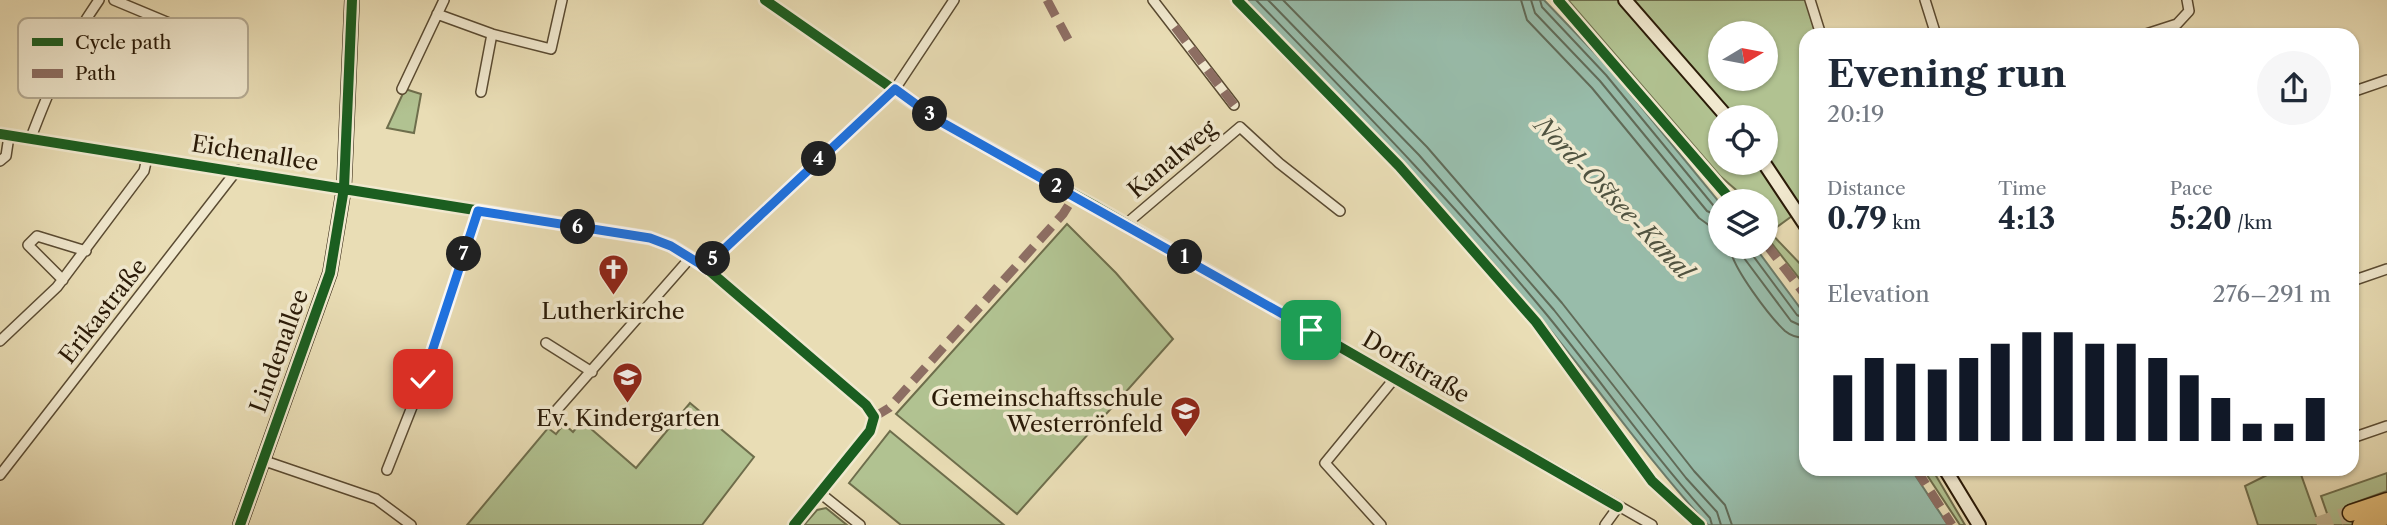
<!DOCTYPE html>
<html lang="en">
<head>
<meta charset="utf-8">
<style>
	body { margin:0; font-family:"Libre Caslon Text",serif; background:#f6f6f7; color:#1f2937; height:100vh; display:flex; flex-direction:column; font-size:26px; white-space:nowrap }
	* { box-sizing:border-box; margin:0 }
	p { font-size:23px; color:#747a83 }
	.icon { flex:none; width:38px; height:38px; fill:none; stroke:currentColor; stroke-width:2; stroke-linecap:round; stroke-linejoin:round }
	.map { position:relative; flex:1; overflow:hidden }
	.sheet { position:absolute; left:1799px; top:28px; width:560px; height:448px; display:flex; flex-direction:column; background:#fff; border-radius:21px; box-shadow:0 2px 5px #0004 }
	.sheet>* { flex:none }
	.needle { width:46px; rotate:80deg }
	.tools { position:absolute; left:1708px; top:21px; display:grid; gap:14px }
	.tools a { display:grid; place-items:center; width:70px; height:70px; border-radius:50%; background:#fff; box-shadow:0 2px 5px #0004; font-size:35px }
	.pin { position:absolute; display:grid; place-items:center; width:60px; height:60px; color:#fff; margin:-30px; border-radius:14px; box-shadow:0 4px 10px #0006 }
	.km { position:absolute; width:35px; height:35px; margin:-18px; border-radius:50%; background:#222; color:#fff; font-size:19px; line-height:35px; text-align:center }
	.round { display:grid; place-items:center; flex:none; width:74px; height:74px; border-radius:37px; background:#f6f6f7 }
	.overview { display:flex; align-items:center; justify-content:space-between; height:119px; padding:0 28px }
	h1 { font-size:38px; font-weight:700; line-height:52px }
	.figures { display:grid; grid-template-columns:repeat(3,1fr); gap:10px; height:119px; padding:7px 28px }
	.figures div { display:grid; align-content:center }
	.figures b { font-size:30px; font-weight:700 }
	.figures small { font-size:19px; font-weight:400 }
	.figures p { font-size:19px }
	.chart { height:196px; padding:14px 28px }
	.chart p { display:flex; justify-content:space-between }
	.chart svg { width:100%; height:126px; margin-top:7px; stroke:#111827; stroke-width:6 }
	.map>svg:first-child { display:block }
</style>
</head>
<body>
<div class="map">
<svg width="2387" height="525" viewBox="0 0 2387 525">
	<rect width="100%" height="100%" fill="#e9ddb5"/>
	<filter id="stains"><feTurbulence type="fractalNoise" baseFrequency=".00286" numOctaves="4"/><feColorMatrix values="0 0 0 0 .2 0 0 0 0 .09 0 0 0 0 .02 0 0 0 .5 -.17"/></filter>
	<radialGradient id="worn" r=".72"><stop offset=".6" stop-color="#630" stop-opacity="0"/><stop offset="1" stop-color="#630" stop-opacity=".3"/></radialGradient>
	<path fill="#b1c291" stroke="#6e6e4c" stroke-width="2" fill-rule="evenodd" d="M 1568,0 L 1806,0 L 1816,35 L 1806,35 L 1806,211 L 1803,208 L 1777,227 L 1766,217 L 1766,201 L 1749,201 L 1720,176 ZM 1720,33 L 1766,33 L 1766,79 L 1720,79 ZM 1720,117 L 1766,117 L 1766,163 L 1720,163 Z
		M 405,89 L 421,94 L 414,133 L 387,128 Z
		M 1067,224 L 1116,273 L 1173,339 L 1017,514 L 896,414 Z
		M 1766,228 L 1806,270 L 1806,287 L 1766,236 Z
		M 690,403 L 754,457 L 702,525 L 467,525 L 548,428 L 556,434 L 564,424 L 573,432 L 582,421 L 636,468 Z
		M 890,431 L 1004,525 L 901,525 L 849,483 Z
		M 1923,469 L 1932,469 L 1965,525 L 1960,525 Z
		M 2279,469 L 2299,469 L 2319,525 L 2258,525 L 2245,486 Z
		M 2387,473 L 2387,491 L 2348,505 L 2354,525 L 2331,525 L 2321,496 Z
		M 826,508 L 847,525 L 804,525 L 817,510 Z"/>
	<path fill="#98bcaa" stroke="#6c7b69" stroke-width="2" d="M 1246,0 L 1544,0 L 1611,70 L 1720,203 L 1720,247 L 1755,247 L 1806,316 L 1806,469 L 1911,469 L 1948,525 L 1708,525 C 1648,460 1598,387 1541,319 C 1448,208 1347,104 1246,0 Z"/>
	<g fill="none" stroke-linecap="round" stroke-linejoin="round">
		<path stroke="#616b58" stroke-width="2" d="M 1256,0 C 1356,103 1456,205 1547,315 C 1602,382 1652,454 1710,518 L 1712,525
			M 1268,0 L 1419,155 L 1554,310 L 1686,478 L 1717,512 L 1721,525
			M 1283,0 L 1427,147 L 1562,303 L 1694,471 L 1725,505 L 1732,525
			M 1521,0 L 1527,20 L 1592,88 L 1699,218 L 1710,226 L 1720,228
			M 1531,0 L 1535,13 L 1600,81 L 1707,211 L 1720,217
			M 1540,0 L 1542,7 L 1606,75 L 1713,205 L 1720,208
			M 1730,247 C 1731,266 1770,317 1785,331 C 1791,336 1798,338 1806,338
			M 1741,247 L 1744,258 L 1791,321 L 1806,328
			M 1750,247 L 1751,253 L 1797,315 L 1806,319"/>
		<path stroke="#c3b692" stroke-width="16" stroke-dasharray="16 8" stroke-linecap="butt" d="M 2317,525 L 2351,513"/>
		<defs>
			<path id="street" d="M 114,0 L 193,33
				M 765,0 L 936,119 L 1097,207 L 1652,525
				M 1153,0 L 1234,105
				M 1810,0 L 1821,35
				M 1925,0 L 1936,35
				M 437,14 L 492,34 L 551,49 L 562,0
				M 2143,35 L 2177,24 L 2189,11 L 2187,0
				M 402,89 L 444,0
				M 481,92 L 492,34
				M 2352,92 L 2387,80
				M 0,134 L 650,238 L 672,246 L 705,267 L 866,405 L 874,417 L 870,431 L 794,525
				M 30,140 C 49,90 68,44 99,0
				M 0,161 L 6,156 L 9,136
				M 1126,224 L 1240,127 L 1279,163 L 1340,211
				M 705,267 L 895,89 L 954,0
				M 63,280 L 28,245 L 37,236 L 86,251
				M 2352,281 L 2387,269
				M 0,341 L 57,287 L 144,171 L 147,158
				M 546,343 L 592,372
				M 554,413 L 691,257
				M 2352,438 L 2387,426
				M 262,460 L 376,499 L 411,525
				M 387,470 L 423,379 L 478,211
				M 0,475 L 237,170
				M 820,493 L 860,525
				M 1381,525 L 1325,463 L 1394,379
				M 1605,525 L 1618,507"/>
			<path id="secondary" d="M 1625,0 L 1727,117
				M 1764,163 L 1806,226
				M 1945,469 L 1979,525
				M 240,525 L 330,273 L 344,188 L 352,0"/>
			<path id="highway" d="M 2351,513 L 2387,501
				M 2361,525 L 2387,516"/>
		</defs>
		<use href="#street" stroke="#5a4b32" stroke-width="12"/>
		<use href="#secondary" stroke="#2a1a07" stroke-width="16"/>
		<use href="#highway" stroke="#2a1a07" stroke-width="19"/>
		<use href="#street" stroke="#f1e9cf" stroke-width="9"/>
		<use href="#secondary" stroke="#f1e9cf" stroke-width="12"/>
		<use href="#highway" stroke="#e4be7a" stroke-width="16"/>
		<path stroke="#8d6e63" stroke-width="9" stroke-dasharray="18 9" stroke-linecap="butt" d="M 1047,0 L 1072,47
			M 1175,27 L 1234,105
			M 1766,244 L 1806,296
			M 874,417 L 889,408 L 1063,214 L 1075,195
			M 1916,469 L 1952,525"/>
		<defs>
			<path id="cycleway" d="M 765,0 L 936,119 L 1097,207 L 1618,507
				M 1237,0 L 1399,166 L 1536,322 L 1652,481 L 1700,525
				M 1558,0 L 1732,201
				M 0,134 L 650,238 L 672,246 L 705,267 L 866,405 L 874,417 L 870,431 L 794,525
				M 240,525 L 330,273 L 344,188 L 352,0"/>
		</defs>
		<use href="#cycleway" stroke="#f1e9cf" stroke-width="15"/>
		<use href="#cycleway" stroke="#1b5e20" stroke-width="10"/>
	</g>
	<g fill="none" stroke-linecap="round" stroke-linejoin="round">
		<defs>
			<path id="route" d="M 423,379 L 478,211 L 650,238 L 671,246 L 705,267 L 895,89 L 936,119 L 1311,330"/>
		</defs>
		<use href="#route" stroke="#fff" stroke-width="14"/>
		<use href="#route" stroke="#1a73e8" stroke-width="9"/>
	</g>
	<defs>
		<symbol id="church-pin" viewBox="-11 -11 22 30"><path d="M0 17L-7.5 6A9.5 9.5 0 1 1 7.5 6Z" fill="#8f2418" stroke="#f1e9cf"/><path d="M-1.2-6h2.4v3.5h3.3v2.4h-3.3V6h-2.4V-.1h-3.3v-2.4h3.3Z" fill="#fff"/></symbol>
		<symbol id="school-pin" viewBox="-11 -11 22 30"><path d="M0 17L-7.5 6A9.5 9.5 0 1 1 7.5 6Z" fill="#8f2418" stroke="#f1e9cf"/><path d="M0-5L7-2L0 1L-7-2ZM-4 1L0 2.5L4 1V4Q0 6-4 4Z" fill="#fff"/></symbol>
	</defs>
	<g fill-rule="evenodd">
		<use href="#church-pin" x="596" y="252" width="35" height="47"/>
		<use href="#school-pin" x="610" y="360" width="35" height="47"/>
		<use href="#school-pin" x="1168" y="394" width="35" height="47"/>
	</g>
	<g text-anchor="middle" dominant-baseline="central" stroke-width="7" stroke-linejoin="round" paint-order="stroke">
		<g font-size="23" fill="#2a1a07" stroke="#f1e9cf">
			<text transform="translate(255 153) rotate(9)">Eichenallee</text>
			<text transform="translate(1172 159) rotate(-40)">Kanalweg</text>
			<text transform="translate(103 311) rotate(-52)">Erikastraße</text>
			<text transform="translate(279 351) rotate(-70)">Lindenallee</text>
			<text transform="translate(1416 367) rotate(30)">Dorfstraße</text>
		</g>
		<g font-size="23" fill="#2a1a07" stroke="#f1e9cf">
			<text x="613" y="311">Lutherkirche</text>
			<text x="1163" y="398" text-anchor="end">Gemeinschaftsschule<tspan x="1163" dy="26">Westerrönfeld</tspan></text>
			<text x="628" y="418">Ev. Kindergarten</text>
		</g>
		<g font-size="24" font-style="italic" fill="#505340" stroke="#f1e9cf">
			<text transform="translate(1614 198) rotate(46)">Nord-Ostsee-Kanal</text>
		</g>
	</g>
	<rect x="18" y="18" width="230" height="80" rx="10" fill="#f1e9cf" stroke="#b5ab93" stroke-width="2"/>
	<rect x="32" y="38" width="31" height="8" fill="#1b5e20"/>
	<rect x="32" y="69" width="31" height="9" fill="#8d6e63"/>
	<g font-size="19" fill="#2a1a07">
		<text x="75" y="49">Cycle path</text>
		<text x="75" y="80">Path</text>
	</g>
	<rect width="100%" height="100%" filter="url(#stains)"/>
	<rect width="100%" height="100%" fill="url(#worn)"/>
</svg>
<div class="tools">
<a><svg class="needle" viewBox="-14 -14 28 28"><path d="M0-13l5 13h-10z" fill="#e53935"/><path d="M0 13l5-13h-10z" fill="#747a83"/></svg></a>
<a><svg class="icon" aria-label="locate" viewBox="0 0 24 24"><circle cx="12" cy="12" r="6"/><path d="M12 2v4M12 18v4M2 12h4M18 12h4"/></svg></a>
<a><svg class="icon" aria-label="layers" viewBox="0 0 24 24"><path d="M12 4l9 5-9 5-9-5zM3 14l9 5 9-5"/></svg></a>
</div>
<div class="pin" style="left:1311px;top:330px;background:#1e9e55"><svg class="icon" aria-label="arrive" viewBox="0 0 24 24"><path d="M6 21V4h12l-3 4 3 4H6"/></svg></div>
<div class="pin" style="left:423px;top:379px;background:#d93025"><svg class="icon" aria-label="check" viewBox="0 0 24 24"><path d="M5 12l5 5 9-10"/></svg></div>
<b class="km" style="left:1185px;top:257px">1</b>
<b class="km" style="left:1057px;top:186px">2</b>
<b class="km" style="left:930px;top:114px">3</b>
<b class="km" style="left:819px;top:159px">4</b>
<b class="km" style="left:713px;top:259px">5</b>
<b class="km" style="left:578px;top:227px">6</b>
<b class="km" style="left:464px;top:254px">7</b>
<section class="sheet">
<div class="overview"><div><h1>Evening run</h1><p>20:19</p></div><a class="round"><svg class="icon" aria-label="share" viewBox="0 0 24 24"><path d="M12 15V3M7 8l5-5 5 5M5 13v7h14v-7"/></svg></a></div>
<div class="figures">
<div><p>Distance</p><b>0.79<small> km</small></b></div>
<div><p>Time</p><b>4:13</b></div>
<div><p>Pace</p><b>5:20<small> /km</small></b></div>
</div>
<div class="chart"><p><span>Elevation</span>276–291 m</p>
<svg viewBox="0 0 160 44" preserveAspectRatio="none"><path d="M5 44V21M15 44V15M25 44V17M35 44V19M45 44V15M55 44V10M65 44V6M75 44V6M85 44V10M95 44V10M105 44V15M115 44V21M125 44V29M135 44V38M145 44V38M155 44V29"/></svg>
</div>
</section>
</div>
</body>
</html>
